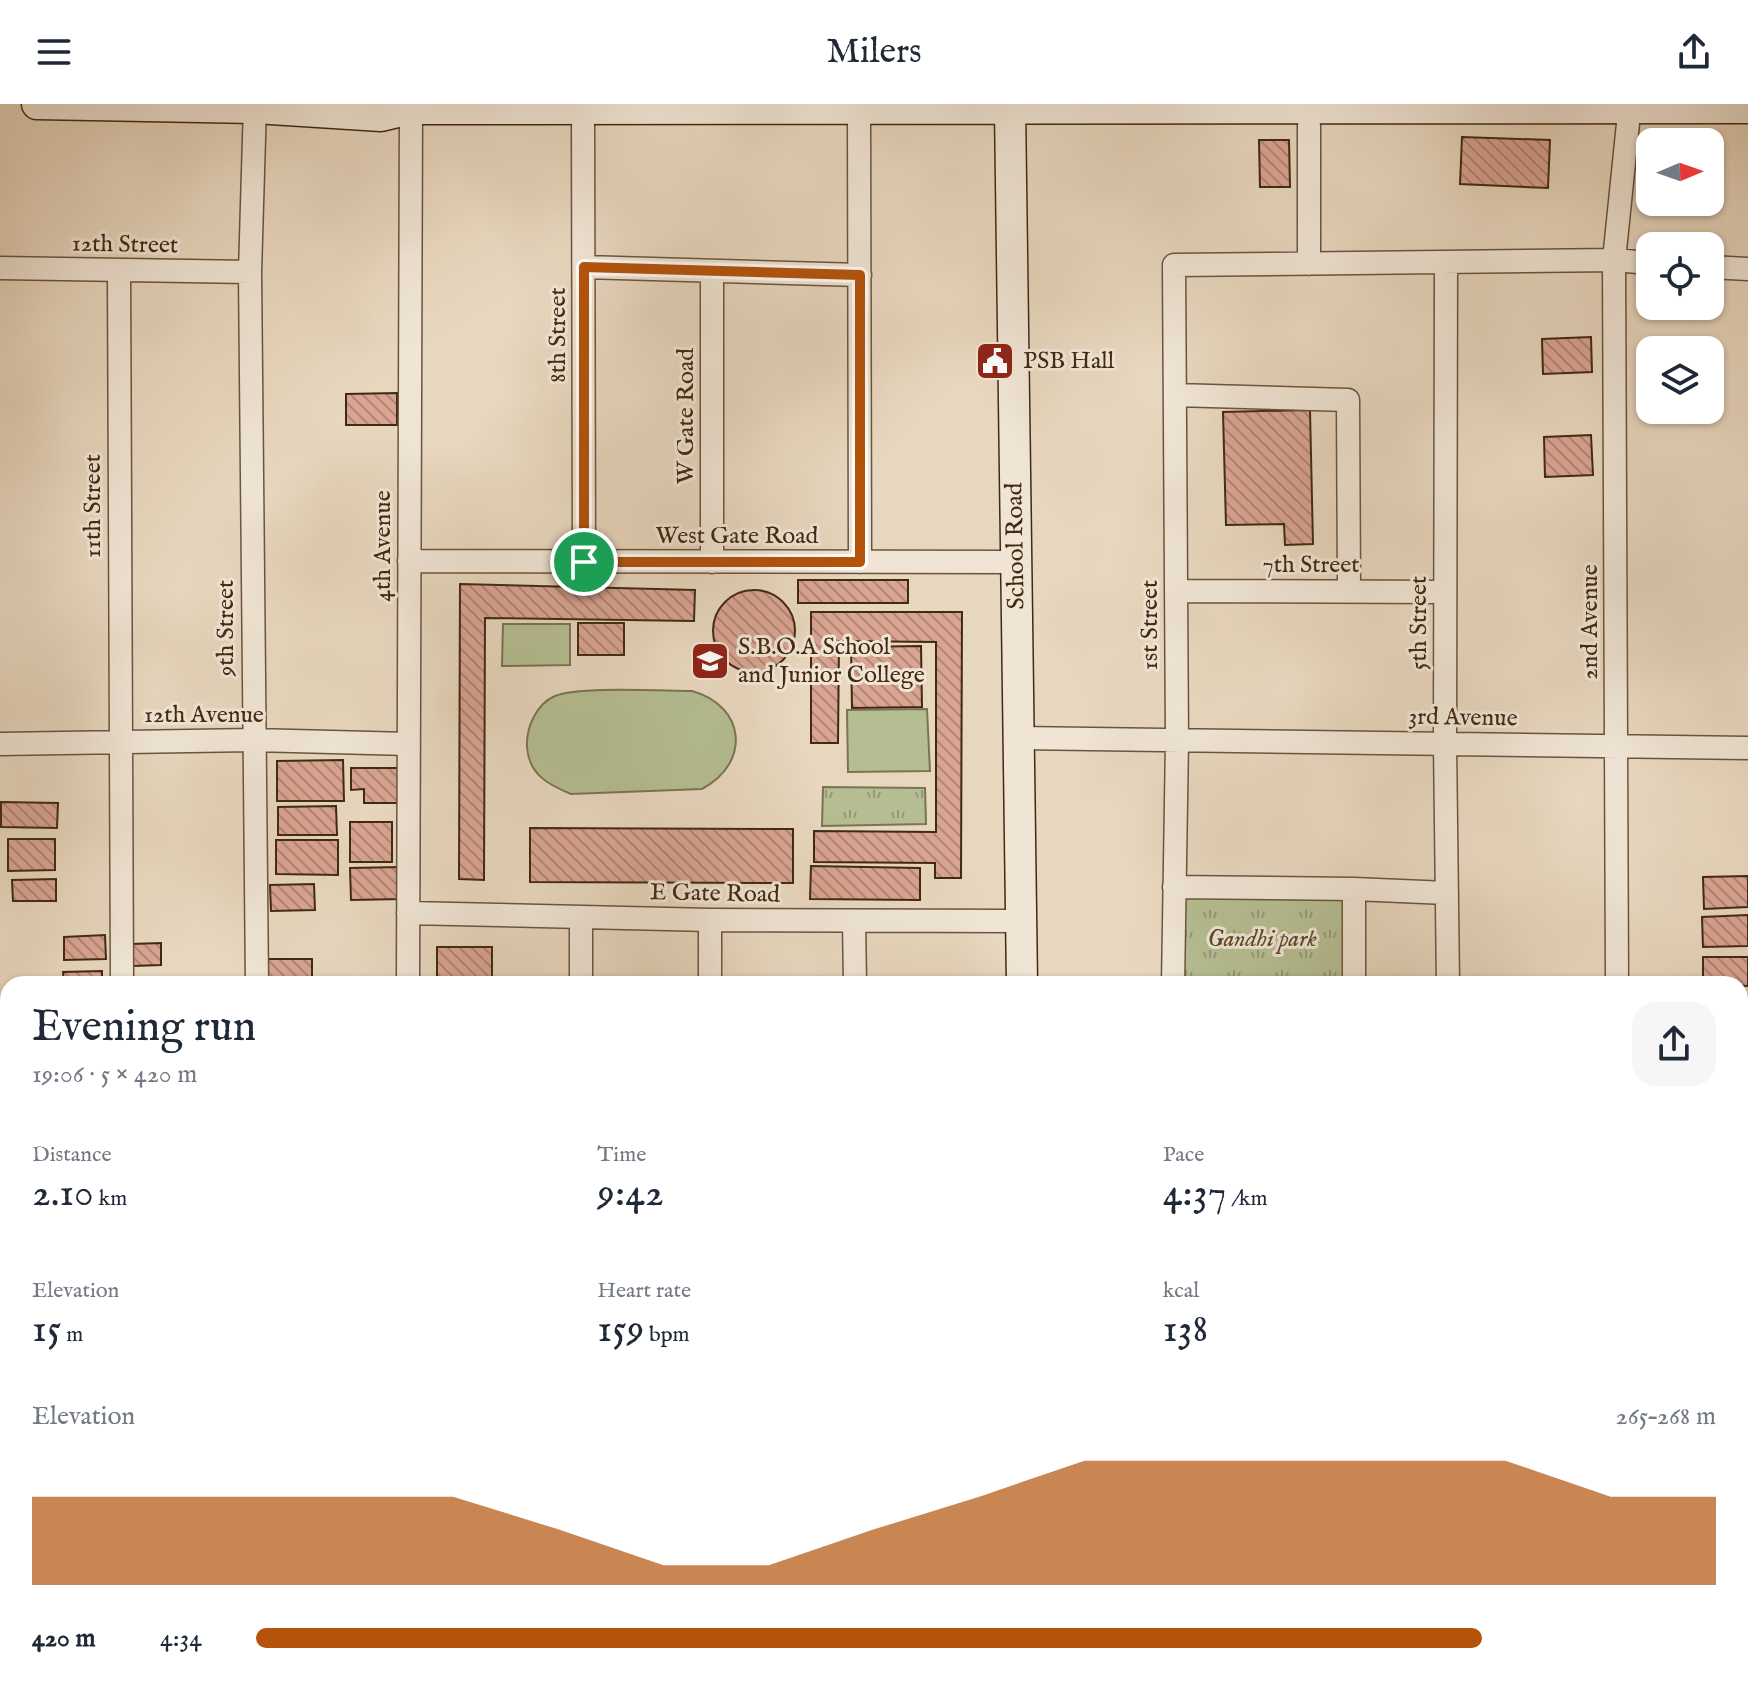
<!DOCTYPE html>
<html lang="en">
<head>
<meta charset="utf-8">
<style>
	body { margin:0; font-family:"IM FELL English",serif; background:#f6f6f7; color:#1f2937; height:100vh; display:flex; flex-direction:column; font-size:30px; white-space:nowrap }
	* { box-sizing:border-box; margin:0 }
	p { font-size:26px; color:#747a83 }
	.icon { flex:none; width:44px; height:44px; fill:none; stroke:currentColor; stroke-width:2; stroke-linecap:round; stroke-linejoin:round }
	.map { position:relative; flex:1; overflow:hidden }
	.details { position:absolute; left:0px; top:872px; width:1748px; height:710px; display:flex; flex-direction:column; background:#fff; border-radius:24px 24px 0 0; box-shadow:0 2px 6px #0004 }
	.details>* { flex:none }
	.needle { width:52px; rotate:88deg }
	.buttons { position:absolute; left:1636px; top:24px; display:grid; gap:16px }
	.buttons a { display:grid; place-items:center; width:88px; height:88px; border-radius:16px; background:#fff; box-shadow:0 2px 6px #0004; font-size:40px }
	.pin { position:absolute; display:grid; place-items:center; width:68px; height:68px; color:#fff; margin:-34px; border:4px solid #fff; border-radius:50%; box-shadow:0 2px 8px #0007 }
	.round { display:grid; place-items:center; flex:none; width:84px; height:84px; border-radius:24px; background:#f6f6f7 }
	.summary { display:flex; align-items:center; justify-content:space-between; height:136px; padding:0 32px }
	h1 { font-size:44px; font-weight:600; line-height:60px }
	.figures { display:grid; grid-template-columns:repeat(3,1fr); gap:12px; height:136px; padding:8px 32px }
	.figures div { display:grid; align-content:center }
	.figures b { font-size:40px; font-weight:600 }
	.figures small { font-size:22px; font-weight:400 }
	.figures p { font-size:22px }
	.chart { height:224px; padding:16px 32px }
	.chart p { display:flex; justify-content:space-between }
	.chart svg { width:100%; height:144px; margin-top:8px; fill:#b45309; opacity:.7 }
	ul { padding:0 32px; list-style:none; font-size:26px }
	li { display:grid; grid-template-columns:128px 96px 1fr; align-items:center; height:60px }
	li i { height:20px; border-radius:10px; background:#b45309 }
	header { display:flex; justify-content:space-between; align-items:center; height:104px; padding:0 32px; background:#fff; font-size:36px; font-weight:600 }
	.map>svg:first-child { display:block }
</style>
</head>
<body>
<header><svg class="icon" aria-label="menu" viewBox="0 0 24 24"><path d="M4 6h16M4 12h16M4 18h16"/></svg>Milers<svg class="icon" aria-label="share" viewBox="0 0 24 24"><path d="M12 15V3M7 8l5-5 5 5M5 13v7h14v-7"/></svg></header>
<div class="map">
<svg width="1748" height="1581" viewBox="0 0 1748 1581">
	<defs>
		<pattern id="park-tufts" width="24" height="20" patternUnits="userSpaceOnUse" patternTransform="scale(2)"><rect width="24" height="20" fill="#b5be92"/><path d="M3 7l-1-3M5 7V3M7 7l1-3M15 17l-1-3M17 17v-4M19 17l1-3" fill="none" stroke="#959a76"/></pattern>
		<pattern id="building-back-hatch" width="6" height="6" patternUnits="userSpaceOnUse" patternTransform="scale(2)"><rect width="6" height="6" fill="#d9a492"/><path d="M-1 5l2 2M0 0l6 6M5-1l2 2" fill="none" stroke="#b28676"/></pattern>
	</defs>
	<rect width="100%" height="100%" fill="#e8d7bf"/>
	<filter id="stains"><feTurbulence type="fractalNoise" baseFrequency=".0025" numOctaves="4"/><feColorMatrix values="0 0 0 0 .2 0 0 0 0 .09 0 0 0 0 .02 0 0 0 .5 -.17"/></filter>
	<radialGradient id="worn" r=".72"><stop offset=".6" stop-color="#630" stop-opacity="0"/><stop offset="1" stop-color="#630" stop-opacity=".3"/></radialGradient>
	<path fill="#b5be92" stroke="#7b7452" stroke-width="2" d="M 503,520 L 570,520 L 570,561 L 502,562 Z
		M 692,587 C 746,602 751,659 702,685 L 571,690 C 549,681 529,671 527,643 C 526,624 536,600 555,592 C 578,582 663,587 692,587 Z
		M 927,605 L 930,667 L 848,668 L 847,606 Z"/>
	<path fill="url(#park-tufts)" stroke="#7b7452" stroke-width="2" d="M 823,683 L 925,684 L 926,720 L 822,722 Z
		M 1183,789 L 1345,790 L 1344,880 L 1180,880 Z"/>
	<path fill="url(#building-back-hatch)" stroke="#412912" stroke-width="2" d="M 1462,33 L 1550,36 L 1548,84 L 1460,80 Z
		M 1259,36 L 1289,36 L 1290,83 L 1260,83 Z
		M 1591,233 L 1592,268 L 1543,270 L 1542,235 Z
		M 397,289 L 397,321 L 346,321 L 346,290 Z
		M 1310,306 L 1313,440 L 1285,441 L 1284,420 L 1226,421 L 1223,308 Z
		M 1591,331 L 1593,371 L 1545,373 L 1544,333 Z
		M 798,476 L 908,476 L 908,499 L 798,499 Z
		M 460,480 L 695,486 L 694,517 L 485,514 L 484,776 L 459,775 Z
		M713 527a41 41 0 1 1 82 0a41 41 0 1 1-82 0Z
		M 811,508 L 962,508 L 961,774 L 935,774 L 935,759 L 814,758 L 814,727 L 936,728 L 936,538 L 839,537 L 838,639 L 811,639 Z
		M 578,519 L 624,519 L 624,551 L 578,551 Z
		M 921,542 L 922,603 L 852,604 L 851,543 Z
		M 343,656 L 344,697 L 277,697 L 277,657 Z
		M 351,664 L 398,664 L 398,699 L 364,699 L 364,685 L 351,686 Z
		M 1,698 L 58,699 L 57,724 L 1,723 Z
		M 336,702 L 337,731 L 278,731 L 278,703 Z
		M 350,718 L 392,718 L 392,758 L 350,758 Z
		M 530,724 L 793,725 L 793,779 L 530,778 Z
		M 8,735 L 55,735 L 55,766 L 8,767 Z
		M 276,736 L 338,736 L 338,771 L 276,770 Z
		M 811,762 L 920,764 L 920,796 L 810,795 Z
		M 400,763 L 401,795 L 351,796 L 350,764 Z
		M 1748,772 L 1748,803 L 1704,805 L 1703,773 Z
		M 56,775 L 56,797 L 13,797 L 12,776 Z
		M 314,780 L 315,806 L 271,807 L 270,781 Z
		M 1748,811 L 1748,842 L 1703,843 L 1702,813 Z
		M 105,831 L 106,855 L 64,856 L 64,833 Z
		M 161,839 L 161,861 L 132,862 L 131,840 Z
		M 437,843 L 492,843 L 492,878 L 437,878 Z
		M 1703,853 L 1748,853 L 1748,882 L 1703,880 Z
		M 262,855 L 312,855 L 312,880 L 262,880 Z
		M 102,867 L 102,880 L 64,880 L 63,868 Z
		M 1740,921 L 1748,921 L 1748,951 L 1740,950 Z
		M 1748,954 L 1748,990 L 1740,990 L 1740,955 Z
		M 1740,1071 L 1748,1071 L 1748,1098 L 1740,1098 Z
		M 0,1125 L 8,1125 L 8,1181 L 1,1181 Z
		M 1748,1147 L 1748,1197 L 1742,1197 L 1740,1148 Z
		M 1740,1307 L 1748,1307 L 1748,1344 L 1740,1344 Z
		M 0,1495 L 8,1495 L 8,1532 L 0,1532 Z
		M 8,1540 L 8,1574 L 27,1574 L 27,1577 L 0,1579 L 0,1541 Z
		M 34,1574 L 83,1574 L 83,1577 L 34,1579 Z
		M 92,1574 L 128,1574 L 128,1577 L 93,1579 Z
		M 210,1574 L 257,1574 L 257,1578 Z
		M 328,1574 L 373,1574 L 374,1581 L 328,1581 Z
		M 378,1574 L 427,1574 L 427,1581 L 379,1581 Z
		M 435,1574 L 474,1574 L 474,1581 L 435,1581 Z"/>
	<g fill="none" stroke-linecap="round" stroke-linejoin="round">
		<defs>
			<path id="street" d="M 255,0 L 250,168 L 257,880
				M 583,5 L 584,458
				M 859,5 L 860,458
				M 1309,22 L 1309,160
				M 1446,158 L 1445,640 L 1448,880
				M 584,163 L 860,171
				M 1710,163 L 1748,165
				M 0,164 L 250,168
				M 119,167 L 122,880
				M 712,167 L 712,458
				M 1175,291 L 1348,296 L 1349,487
				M 409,457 L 1016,458
				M 1176,487 L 1445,488
				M 1019,634 L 1748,644
				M 0,640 L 253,636 L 409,640
				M 1174,783 L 1354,785 L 1447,789
				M 1354,785 L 1354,880
				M 408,809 L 710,816 L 1021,817
				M 854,817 L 855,880
				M 408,880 L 411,5
				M 581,880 L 581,814
				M 710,880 L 710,816
				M 1173,880 L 1177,637 L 1174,161 L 1614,156 L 1650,159
				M 1617,880 L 1614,156 L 1630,0
				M 0,1107 L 8,1107
				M 1740,1109 L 1748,1110
				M 1742,1202 L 1745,1272
				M 0,1286 L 8,1286
				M 0,1480 L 8,1480
				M 208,1574 L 208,1581
				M 552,1574 L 553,1581
				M 601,1581 L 659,1579 L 665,1574"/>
			<path id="secondary" d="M 37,0 L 255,4 L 381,12 L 411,5 L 1748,4
				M 1010,4 L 1022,880
				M 1038,1574 L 1038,1581"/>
		</defs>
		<use href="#street" stroke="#6b543d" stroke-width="25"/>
		<use href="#secondary" stroke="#412912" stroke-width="33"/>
		<use href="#street" stroke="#f0e5d5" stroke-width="22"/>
		<use href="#secondary" stroke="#f0e5d5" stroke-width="30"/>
	</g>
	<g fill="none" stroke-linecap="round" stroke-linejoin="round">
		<defs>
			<path id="route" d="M 584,163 L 860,171 L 860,458 L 584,458 Z"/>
		</defs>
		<use href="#route" stroke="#fff" stroke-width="16"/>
		<use href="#route" stroke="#b45309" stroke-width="10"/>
	</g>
	<defs>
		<symbol id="civic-square" viewBox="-11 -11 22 22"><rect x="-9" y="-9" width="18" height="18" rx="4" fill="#8f2418" stroke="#f0e5d5"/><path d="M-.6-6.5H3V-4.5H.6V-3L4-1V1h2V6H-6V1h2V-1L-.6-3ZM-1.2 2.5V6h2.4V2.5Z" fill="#fff"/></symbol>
		<symbol id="school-square" viewBox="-11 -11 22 22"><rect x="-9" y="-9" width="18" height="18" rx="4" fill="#8f2418" stroke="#f0e5d5"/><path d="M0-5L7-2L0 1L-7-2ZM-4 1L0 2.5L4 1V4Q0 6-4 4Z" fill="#fff"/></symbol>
	</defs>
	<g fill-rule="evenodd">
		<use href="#civic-square" x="973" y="235" width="44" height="44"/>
		<use href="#school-square" x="688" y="535" width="44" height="44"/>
	</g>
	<g text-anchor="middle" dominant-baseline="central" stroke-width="6" stroke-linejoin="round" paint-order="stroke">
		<g font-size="24" fill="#412912" stroke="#f0e5d5">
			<text transform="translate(125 141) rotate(1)">12th Street</text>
			<text transform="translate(558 231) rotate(-90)">8th Street</text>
			<text transform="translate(686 312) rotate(-90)">W Gate Road</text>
			<text transform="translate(93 402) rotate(-90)">11th Street</text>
			<text x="737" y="432">West Gate Road</text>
			<text transform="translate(383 442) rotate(-90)">4th Avenue</text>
			<text transform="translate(1016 442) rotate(-91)">School Road</text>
			<text x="1311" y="461">7th Street</text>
			<text transform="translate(1590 518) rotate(-90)">2nd Avenue</text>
			<text transform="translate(1419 519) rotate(-90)">5th Street</text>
			<text transform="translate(1150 521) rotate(-90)">1st Street</text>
			<text transform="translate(226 524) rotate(-90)">9th Street</text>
			<text x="204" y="611">12th Avenue</text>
			<text transform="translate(1463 614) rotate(1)">3rd Avenue</text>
			<text transform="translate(715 790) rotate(1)">E Gate Road</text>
		</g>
		<g font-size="24" fill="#412912" stroke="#f0e5d5" text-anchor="start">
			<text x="1023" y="257">PSB Hall</text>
			<text x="738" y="543">S.B.O.A School<tspan x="738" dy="28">and Junior College</tspan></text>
		</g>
		<g font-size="24" font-style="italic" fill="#58472c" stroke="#f0e5d5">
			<text x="1262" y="835">Gandhi park</text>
		</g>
	</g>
	<rect width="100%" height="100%" filter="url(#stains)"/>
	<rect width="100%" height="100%" fill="url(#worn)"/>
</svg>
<div class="buttons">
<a><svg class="needle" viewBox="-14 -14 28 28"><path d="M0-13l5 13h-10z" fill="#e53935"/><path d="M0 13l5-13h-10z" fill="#747a83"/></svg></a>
<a><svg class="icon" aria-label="locate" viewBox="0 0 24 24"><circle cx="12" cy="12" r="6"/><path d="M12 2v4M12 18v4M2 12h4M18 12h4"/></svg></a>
<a><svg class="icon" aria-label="layers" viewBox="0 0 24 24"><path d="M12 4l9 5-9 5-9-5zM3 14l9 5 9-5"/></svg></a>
</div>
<div class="pin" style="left:584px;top:458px;background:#1e9e55"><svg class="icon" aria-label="arrive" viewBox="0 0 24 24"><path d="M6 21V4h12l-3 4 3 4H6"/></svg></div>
<section class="details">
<div class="summary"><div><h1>Evening run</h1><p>19:06 · 5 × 420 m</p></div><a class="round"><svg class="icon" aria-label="share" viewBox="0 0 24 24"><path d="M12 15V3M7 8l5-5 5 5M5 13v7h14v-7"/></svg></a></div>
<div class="figures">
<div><p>Distance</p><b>2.10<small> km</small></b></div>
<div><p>Time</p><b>9:42</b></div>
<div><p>Pace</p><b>4:37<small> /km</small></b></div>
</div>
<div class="figures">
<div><p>Elevation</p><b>15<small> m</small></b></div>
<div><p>Heart rate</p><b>159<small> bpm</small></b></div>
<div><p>kcal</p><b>138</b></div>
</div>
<div class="chart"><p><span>Elevation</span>265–268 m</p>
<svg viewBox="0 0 160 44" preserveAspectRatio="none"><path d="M0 44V17L10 17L20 17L30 17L40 17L50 27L60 38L70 38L80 27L90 17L100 6L110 6L120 6L130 6L140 6L150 17L160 17V44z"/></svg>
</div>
<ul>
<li><b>420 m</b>4:34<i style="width:84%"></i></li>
</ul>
</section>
</div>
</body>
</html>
